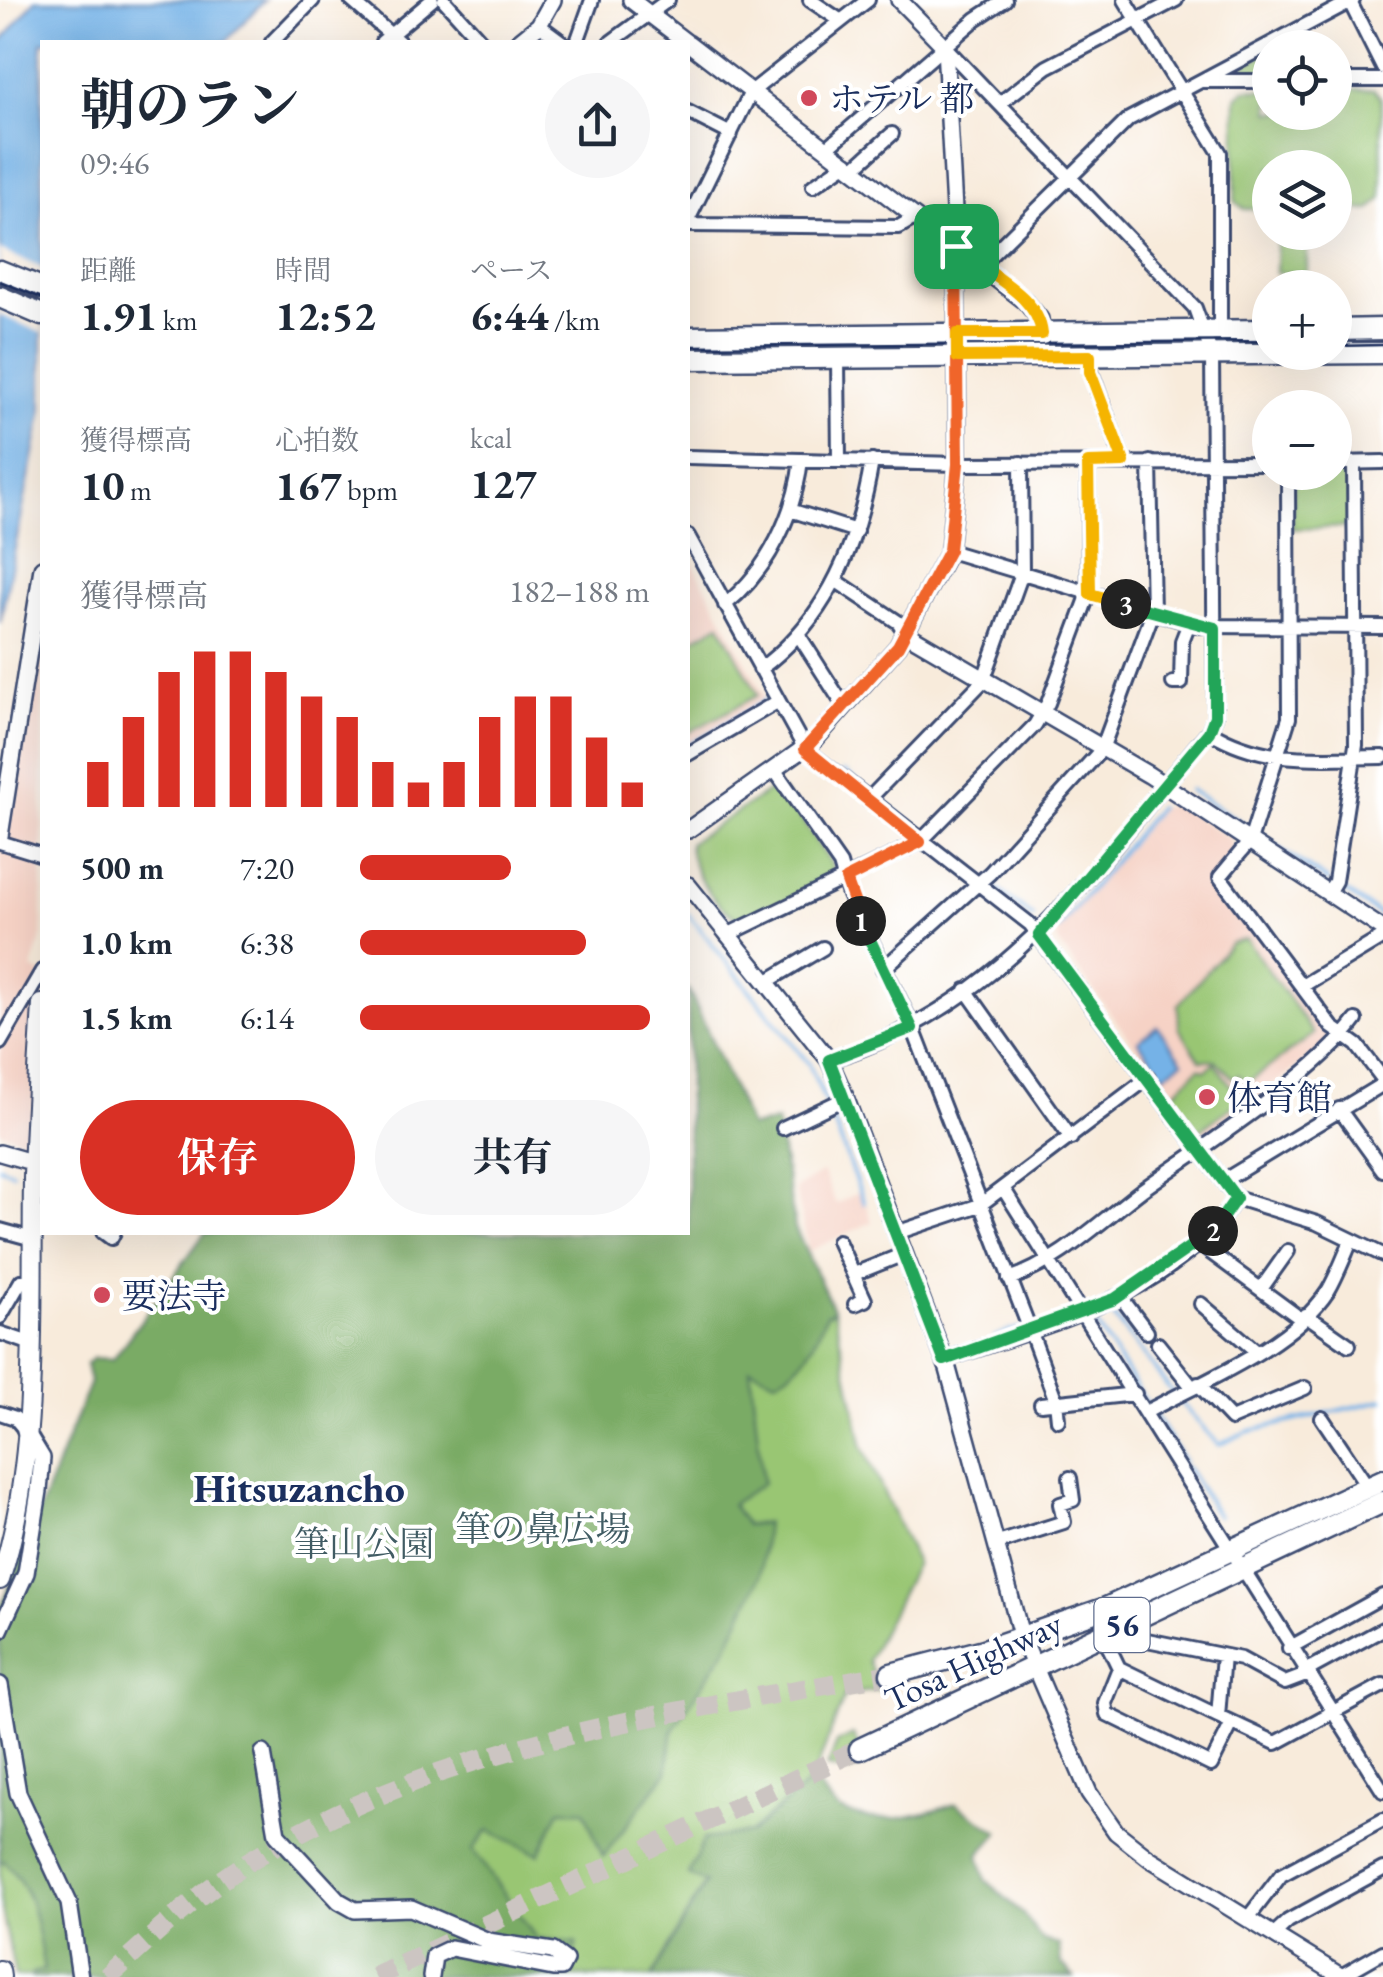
<!DOCTYPE html>
<html lang="ja">
<head>
<meta charset="utf-8">
<style>
	body { margin:0; font-family:"EB Garamond","Noto Serif JP",serif; background:#f6f6f7; color:#1f2937; height:100vh; display:flex; flex-direction:column; font-size:38px; white-space:nowrap }
	* { box-sizing:border-box; margin:0 }
	p { font-size:32px; color:#747a83 }
	.icon { flex:none; width:55px; height:55px; fill:none; stroke:currentColor; stroke-width:2; stroke-linecap:round; stroke-linejoin:round }
	.map { position:relative; flex:1; overflow:hidden }
	.drawer { position:absolute; left:40px; top:40px; width:650px; height:1195px; display:flex; flex-direction:column; background:#fff; border-radius:0px; box-shadow:0 10px 40px #0002 }
	.drawer>* { flex:none }
	.tools { position:absolute; left:1252px; top:30px; display:grid; gap:20px }
	.tools a { display:grid; place-items:center; width:100px; height:100px; border-radius:50%; background:#fff; box-shadow:0 10px 40px #0002; font-size:50px }
	.pin { position:absolute; display:grid; place-items:center; width:85px; height:85px; color:#fff; margin:-42px; border-radius:20px; box-shadow:0 5px 15px #0006 }
	.km { position:absolute; width:50px; height:50px; margin:-25px; border-radius:50%; background:#222; color:#fff; font-size:28px; line-height:50px; text-align:center }
	.round { display:grid; place-items:center; flex:none; width:105px; height:105px; border-radius:52px; background:#f6f6f7 }
	.summary { display:flex; align-items:center; justify-content:space-between; height:170px; padding:0 40px }
	h1 { font-size:55px; font-weight:700; line-height:75px }
	.figures { display:grid; grid-template-columns:repeat(3,1fr); gap:15px; height:170px; padding:10px 40px }
	.figures div { display:grid; align-content:center }
	.figures b { font-size:42px; font-weight:700 }
	.figures small { font-size:28px; font-weight:400 }
	.figures p { font-size:28px }
	.chart { height:280px; padding:20px 40px }
	.chart p { display:flex; justify-content:space-between }
	.chart svg { width:100%; height:180px; margin-top:10px; stroke:#d93025; stroke-width:6 }
	.button { display:flex; gap:20px; margin-top:auto; padding:20px 40px }
	.button a { flex:1; height:115px; border-radius:60px; background:#d93025; color:#fff; font-size:40px; font-weight:700; line-height:115px; text-align:center }
	.button a+a { background:#f6f6f7; color:#1f2937 }
	ul { padding:0 40px; list-style:none; font-size:32px }
	li { display:grid; grid-template-columns:160px 120px 1fr; align-items:center; height:75px }
	li i { height:25px; border-radius:12px; background:#d93025 }
	.map>svg:first-child { display:block }
</style>
</head>
<body>
<div class="map">
<svg width="1383" height="1977" viewBox="0 0 1383 1977">
	<rect width="100%" height="100%" fill="#fff"/>
	<filter id="ink" filterUnits="userSpaceOnUse"><feTurbulence type="fractalNoise" baseFrequency=".01" numOctaves="2"/><feDisplacementMap in="SourceGraphic" scale="20" xChannelSelector="R" yChannelSelector="G"/><feConvolveMatrix kernelMatrix="1 2 1 2 8 2 1 2 1" color-interpolation-filters="sRGB"/></filter>
	<filter id="wash" filterUnits="userSpaceOnUse"><feTurbulence type="fractalNoise" baseFrequency=".0048" numOctaves="4" result="noise"/><feDisplacementMap in="SourceGraphic" scale="40" xChannelSelector="R" yChannelSelector="G"/><feGaussianBlur stdDeviation="2.25" result="paint"/><feColorMatrix in="noise" values="0 0 0 0 0 0 0 0 0 0 0 0 0 0 0 0 0 1.4 0 .05"/><feComposite in="paint" operator="in"/></filter>
	<g filter="url(#wash)">
		<rect width="100%" height="100%" fill="#f8ebdb"/>
		<path fill="#f6d2c5" d="M 688,554 L 765,697 L 688,743 Z
			M 42,575 L 42,936 L 32,969 L 42,974 L 42,1147 L 0,1131 L 0,796 Z
			M 1176,805 L 1231,839 L 1233,854 L 1214,876 L 1331,1033 L 1330,1043 L 1208,1133 L 1198,1132 L 1057,941 L 1058,931 L 1161,808 Z
			M 823,1172 L 836,1204 L 861,1191 L 872,1222 L 809,1251 L 795,1189 Z"/>
		<path fill="#99c673" stroke="#5a7a68" stroke-width="2.5" d="M 1270,51 L 1270,76 L 1225,76 Z
			M 1270,89 L 1270,112 L 1335,112 L 1335,89 L 1374,89 L 1381,98 L 1382,199 L 1370,210 L 1335,209 L 1335,168 L 1270,168 L 1270,209 L 1244,209 L 1235,201 L 1236,98 L 1245,90 Z
			M 1277,233 L 1307,233 L 1307,273 L 1276,273 Z
			M 1341,472 L 1349,482 L 1350,527 L 1292,529 L 1293,484 L 1299,474 Z
			M 720,624 L 758,695 L 688,733 L 688,642 Z
			M 771,790 L 783,792 L 833,866 L 830,881 L 746,921 C 719,914 689,871 689,843 Z
			M 1246,939 L 1314,1034 L 1247,1083 L 1239,1075 L 1233,1078 L 1215,1060 L 1200,1060 L 1179,1028 L 1178,1005 L 1231,943 Z
			M 688,988 L 750,1127 L 777,1122 L 795,1228 L 834,1311 L 863,1447 L 916,1563 L 868,1660 L 879,1690 L 845,1695 L 813,1779 L 750,1833 L 705,1883 L 652,1977 L 15,1976 L 0,1901 L 0,1610 L 90,1382 L 86,1364 L 94,1358 L 113,1359 L 205,1233 L 688,1232 Z
			M 1214,1063 L 1242,1099 L 1199,1131 L 1172,1095 L 1199,1068 L 1206,1070 Z
			M 853,1735 L 867,1763 L 850,1771 L 827,1767 L 837,1743 Z"/>
		<path fill="#7aab65" stroke="#4a6d62" stroke-width="2.5" d="M 688,988 L 750,1127 L 777,1122 L 795,1228 L 834,1311 L 826,1314 C 817,1339 803,1370 775,1380 L 750,1368 L 763,1483 L 732,1504 L 746,1525 L 766,1523 L 760,1577 L 726,1649 L 673,1729 L 667,1772 L 603,1857 L 584,1810 L 560,1810 L 539,1854 L 488,1830 L 473,1850 L 536,1938 L 577,1943 L 571,1973 L 564,1977 L 32,1977 L 32,1973 L 44,1970 C 37,1932 34,1888 4,1861 L 0,1863 L 0,1610 L 90,1382 L 86,1364 L 94,1358 L 113,1359 L 205,1233 L 688,1232 Z
			M 813,1779 C 821,1788 829,1804 839,1809 C 874,1828 921,1816 956,1804 L 999,1832 L 979,1855 L 986,1880 L 1022,1913 L 1043,1940 L 1059,1945 L 1061,1963 L 1074,1977 L 652,1977 L 705,1883 L 688,1875 L 704,1839 L 750,1833 Z"/>
		<path fill="#74b2e7" stroke="#4870a2" stroke-width="2.5" d="M 35,0 L 265,0 L 225,42 L 42,42 L 42,414 L 0,623 L 0,44 Z
			M 1157,1026 L 1183,1061 L 1164,1075 L 1138,1041 Z"/>
		<path fill="#f8ebdb" d="M 0,250 L 42,268 L 42,333 L 0,315 Z"/>
		<g fill="none" stroke-linecap="round" stroke-linejoin="round">
			<path stroke="#74b2e7" stroke-width="4" d="M 688,746 L 766,700
				M 844,772 L 860,784
				M 1190,790 L 1242,823
				M 883,802 L 919,830
				M 1260,836 L 1328,881
				M 941,846 L 973,871
				M 1340,888 L 1383,917
				M 997,889 L 1033,917
				M 688,914 L 809,1064 L 826,1103
				M 1058,929 L 1158,808
				M 830,1112 L 864,1203
				M 0,1167 L 12,1172
				M 1107,1308 L 1172,1392
				M 1092,1318 L 1148,1405
				M 995,1337 L 1020,1328
				M 1179,1401 L 1219,1445 L 1246,1432 L 1383,1400
				M 1154,1414 L 1184,1462
				M 1186,1467 L 1218,1516"/>
		</g>
	</g>
	<g filter="url(#ink)">
		<g fill="none" stroke-linecap="round" stroke-linejoin="round">
			<path stroke="#ccc5c2" stroke-width="20" stroke-dasharray="20 10" stroke-linecap="butt" d="M 108,1977 C 156,1933 205,1887 261,1854 C 450,1741 678,1711 891,1674
				M 375,1977 L 860,1749"/>
			<defs>
				<path id="minor" d="M 351,0 L 399,42
					M 444,0 L 482,42
					M 810,0 L 841,21
					M 1125,0 L 1220,153 L 1220,335
					M 1349,0 L 1383,68
					M 539,25 L 562,42
					M 272,42 L 313,0
					M 382,42 L 432,0
					M 577,42 L 592,0
					M 611,42 L 668,0
					M 1335,80 L 1383,80
					M 1203,81 L 1270,81
					M 1000,103 L 1047,67 L 1176,0
					M 688,112 L 731,134
					M 827,148 L 976,19 L 1005,0
					M 853,169 L 892,134
					M 813,186 L 847,163
					M 688,220 L 751,92 L 868,0
					M 688,225 L 899,227 L 916,217
					M 981,265 L 1129,119 L 1353,0
					M 1090,356 L 1091,372 L 1124,463
					M 838,359 L 839,460
					M 688,457 L 958,464 L 1270,463
					M 1335,463 L 1383,462
					M 1288,472 L 1289,718 L 1250,841 L 1220,877 L 1332,1027 L 1357,1045 L 1383,1079
					M 790,510 L 856,531
					M 688,536 L 805,749 L 1030,924 L 1236,1198 L 1317,1223 L 1383,1255
					M 949,551 L 1200,626 L 1383,627
					M 835,580 L 898,622 L 907,634
					M 725,605 C 768,571 795,514 801,460
					M 798,634 L 844,706
					M 760,669 C 827,620 859,541 872,461
					M 1173,683 L 1181,683 L 1182,641 L 1189,623
					M 1209,731 C 1266,766 1321,757 1383,757
					M 688,754 L 777,702
					M 776,772 L 840,864 L 849,895 L 913,1028 L 1030,1330 L 1056,1401 L 1058,1420
					M 868,800 L 983,681 L 1022,573 L 1021,463
					M 0,842 L 42,855
					M 1328,893 L 1335,881 L 1356,745 L 1354,463
					M 727,935 L 920,842 L 1035,725 L 1048,703 L 1089,593 L 1088,463
					M 883,969 L 990,873 L 1102,749 L 1153,612 L 1150,462
					M 766,982 L 823,948
					M 1302,986 L 1383,937
					M 966,990 L 1071,1138
					M 0,1043 L 42,971
					M 829,1060 C 1006,1007 1096,865 1209,731 L 1215,717 L 1212,355 L 1195,308 L 945,47
					M 1339,1109 L 1383,1170
					M 783,1128 L 846,1098
					M 1223,1181 L 1383,1084
					M 1003,1188 L 1383,1791
					M 0,1230 L 33,1239
					M 103,1232 L 111,1238 L 114,1232
					M 896,1233 L 980,1205 L 1148,1078
					M 838,1241 L 865,1300 L 855,1304
					M 1199,1244 L 1301,1319
					M 854,1274 L 904,1254
					M 1009,1279 C 1058,1263 1101,1221 1142,1190 C 1203,1146 1314,1077 1356,1020
					M 1261,1289 L 1288,1251
					M 1120,1296 L 1147,1332
					M 1201,1304 L 1257,1352
					M 1306,1315 L 1349,1345
					M 0,1317 L 21,1281 L 33,1281
					M 0,1333 L 32,1344
					M 1158,1344 L 1192,1387
					M 944,1360 C 1045,1326 1177,1295 1236,1198
					M 1198,1384 L 1231,1419 L 1305,1388
					M 1041,1404 L 1135,1394
					M 1146,1412 C 1202,1382 1292,1346 1328,1291 C 1337,1276 1344,1257 1351,1241
					M 0,1413 L 15,1418 L 25,1430
					M 1322,1418 L 1368,1487
					M 998,1543 L 1064,1522 L 1060,1504 L 1073,1500 L 1070,1478
					M 1130,1621 L 1142,1639 L 1241,1659 L 1285,1683 L 1306,1675
					M 1103,1635 L 1119,1668 L 1105,1703 L 1107,1714 L 1211,1765 L 1232,1723
					M 1289,1648 L 1383,1596
					M 1223,1656 L 1218,1716 L 1276,1743 L 1383,1685
					M 1119,1668 L 1218,1716
					M 1304,1672 L 1383,1629
					M 1248,1918 L 1281,1875 L 1383,1820
					M 1274,1934 L 1288,1921 L 1383,1869
					M 1341,1976 L 1383,1952"/>
				<path id="tertiary" d="M 631,0 L 686,42
					M 518,42 L 539,25 L 553,0
					M 688,43 L 1025,301 L 1040,319 L 1042,334
					M 907,634 L 1149,775 L 1383,929
					M 688,830 L 814,741 L 898,646 L 949,551 L 958,464 L 956,246 L 945,47 L 899,0
					M 0,836 L 42,568
					M 688,885 L 829,1060 L 844,1094 L 948,1369 L 1021,1635 L 1089,1793 L 1116,1832 L 1149,1858 L 1342,1977
					M 0,1153 L 42,1165
					M 0,1630 L 26,1573 L 39,1491 L 42,1458 L 25,1430
					M 0,1685 L 18,1793 L 69,1903 L 80,1977
					M 263,1753 L 277,1834 L 339,1901 L 355,1910 L 411,1908 L 488,1941 L 553,1951 L 565,1960 L 561,1968 L 553,1968 L 451,1948 L 434,1956 L 431,1977"/>
				<path id="secondary" d="M 0,1580 C 40,1460 31,1305 33,1179 C 34,1121 39,1062 42,1004
					M 0,1970 L 1,1977"/>
				<path id="primary" d="M 0,271 L 42,288
					M 0,297 L 42,315
					M 1335,330 L 1383,329
					M 688,337 L 1270,330
					M 688,359 L 1383,353"/>
				<path id="trunk" d="M 891,1674 L 984,1650 L 1106,1608 L 1383,1480
					M 860,1749 L 1383,1502"/>
			</defs>
			<use href="#minor" stroke="#3c4b71" stroke-width="18"/>
			<use href="#tertiary" stroke="#3c4b71" stroke-width="20"/>
			<use href="#secondary" stroke="#3c4b71" stroke-width="22"/>
			<use href="#primary" stroke="#3c4b71" stroke-width="25"/>
			<use href="#trunk" stroke="#3c4b71" stroke-width="25"/>
			<use href="#minor" stroke="#fff" stroke-width="12"/>
			<use href="#tertiary" stroke="#fff" stroke-width="15"/>
			<use href="#secondary" stroke="#fff" stroke-width="18"/>
			<use href="#primary" stroke="#fff" stroke-width="20"/>
			<use href="#trunk" stroke="#fff" stroke-width="20"/>
			<path stroke="#1b2f5e" stroke-width="2.5" d="M 0,281 L 42,298
				M 688,346 L 1270,341
				M 1335,346 L 1383,345"/>
		</g>
	</g>
	<g fill="none" stroke-linecap="round" stroke-linejoin="round" filter="url(#ink)">
		<defs>
			<path id="split-1" d="M 861,921 L 846,879 L 920,842 L 805,749 L 898,646 L 949,550 L 958,464 L 956,246"/>
			<path id="split-2" d="M 861,921 L 912,1028 L 829,1060 L 944,1360 L 1115,1299 L 1213,1231"/>
			<path id="split-3" d="M 1126,604 L 1215,628 L 1215,716 L 1209,732 L 1039,935 L 1236,1198 L 1213,1231"/>
			<path id="split-4" d="M 956,246 C 983,273 1038,293 1042,334 L 957,334 L 957,357 L 1090,356 L 1090,372 L 1124,462 L 1088,463 L 1090,594 L 1126,604"/>
		</defs>
		<use href="#split-1" stroke="#fff" stroke-width="20"/>
		<use href="#split-2" stroke="#fff" stroke-width="20"/>
		<use href="#split-3" stroke="#fff" stroke-width="20"/>
		<use href="#split-4" stroke="#fff" stroke-width="20"/>
		<use href="#split-1" stroke="#f0652b" stroke-width="12"/>
		<use href="#split-2" stroke="#22a559" stroke-width="12"/>
		<use href="#split-3" stroke="#22a559" stroke-width="12"/>
		<use href="#split-4" stroke="#f5b400" stroke-width="12"/>
	</g>
	<g fill="#d1495b" stroke="#fff" stroke-width="4">
		<circle cx="809" cy="98" r="10"/>
		<circle cx="1207" cy="1097" r="10"/>
		<circle cx="102" cy="1295" r="10"/>
	</g>
	<g text-anchor="middle" dominant-baseline="central" stroke-width="8" stroke-linejoin="round" paint-order="stroke">
		<rect fill="#fff" stroke="#5f6d8e" stroke-width="2.5" x="1094.5" y="1598" width="55" height="54" rx="8"/>
		<g font-size="32" font-weight="bold" fill="#1b2f5e">
			<text x="1122" y="1625">56</text>
		</g>
		<g font-size="35" fill="#1b2f5e" stroke="#fff" text-anchor="start">
			<text x="829" y="98">ホテル 都</text>
			<text x="1227" y="1097">体育館</text>
			<text x="122" y="1295">要法寺</text>
		</g>
		<g font-size="35" fill="#415c64" stroke="#fff">
			<text x="543" y="1528">筆の鼻広場</text>
			<text x="364" y="1543">筆山公園</text>
		</g>
		<g font-size="35" fill="#1b2f5e" stroke="#fff">
			<text transform="translate(973 1661) rotate(-25)">Tosa Highway</text>
		</g>
		<g font-size="40" font-weight="bold" fill="#1b2f5e" stroke="#fff">
			<text x="299" y="1488">Hitsuzancho</text>
		</g>
	</g>
</svg>
<div class="tools">
<a><svg class="icon" aria-label="locate" viewBox="0 0 24 24"><circle cx="12" cy="12" r="6"/><path d="M12 2v4M12 18v4M2 12h4M18 12h4"/></svg></a>
<a><svg class="icon" aria-label="layers" viewBox="0 0 24 24"><path d="M12 4l9 5-9 5-9-5zM3 14l9 5 9-5"/></svg></a>
<a>+</a>
<a>−</a>
</div>
<div class="pin" style="left:956px;top:246px;background:#1e9e55"><svg class="icon" aria-label="arrive" viewBox="0 0 24 24"><path d="M6 21V4h12l-3 4 3 4H6"/></svg></div>
<b class="km" style="left:861px;top:921px">1</b>
<b class="km" style="left:1213px;top:1231px">2</b>
<b class="km" style="left:1126px;top:604px">3</b>
<section class="drawer">
<div class="summary"><div><h1>朝のラン</h1><p>09:46</p></div><a class="round"><svg class="icon" aria-label="share" viewBox="0 0 24 24"><path d="M12 15V3M7 8l5-5 5 5M5 13v7h14v-7"/></svg></a></div>
<div class="figures">
<div><p>距離</p><b>1.91<small> km</small></b></div>
<div><p>時間</p><b>12:52</b></div>
<div><p>ペース</p><b>6:44<small> /km</small></b></div>
</div>
<div class="figures">
<div><p>獲得標高</p><b>10<small> m</small></b></div>
<div><p>心拍数</p><b>167<small> bpm</small></b></div>
<div><p>kcal</p><b>127</b></div>
</div>
<div class="chart"><p><span>獲得標高</span>182–188 m</p>
<svg viewBox="0 0 160 44" preserveAspectRatio="none"><path d="M5 44V33M15 44V22M25 44V11M35 44V6M45 44V6M55 44V11M65 44V17M75 44V22M85 44V33M95 44V38M105 44V33M115 44V22M125 44V17M135 44V17M145 44V27M155 44V38"/></svg>
</div>
<ul>
<li><b>500 m</b>7:20<i style="width:52%"></i></li>
<li><b>1.0 km</b>6:38<i style="width:78%"></i></li>
<li><b>1.5 km</b>6:14<i style="width:100%"></i></li>
</ul>
<div class="button"><a>保存</a><a>共有</a></div>
</section>
</div>
</body>
</html>
